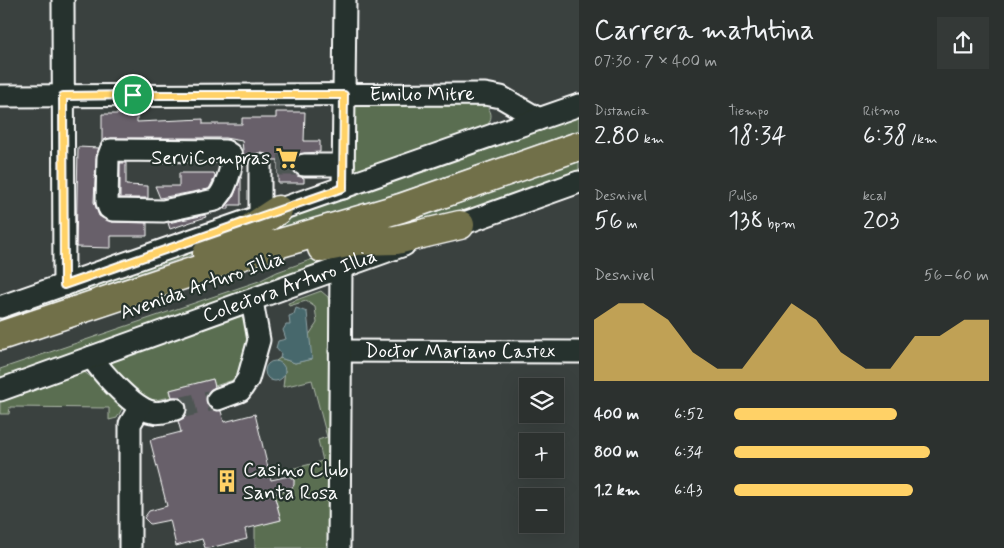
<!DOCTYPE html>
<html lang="es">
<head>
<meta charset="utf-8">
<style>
	body { margin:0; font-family:Mynerve,sans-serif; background:#343937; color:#f1f3f6; height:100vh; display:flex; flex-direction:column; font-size:19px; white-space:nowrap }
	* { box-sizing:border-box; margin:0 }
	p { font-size:16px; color:#a6a9aa }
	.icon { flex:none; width:28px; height:28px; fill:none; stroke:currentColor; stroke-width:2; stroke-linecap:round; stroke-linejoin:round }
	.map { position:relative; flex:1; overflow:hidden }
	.panel { display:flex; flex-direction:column; background:#2c312f; width:425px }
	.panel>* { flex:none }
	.controls { position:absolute; left:519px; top:378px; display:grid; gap:10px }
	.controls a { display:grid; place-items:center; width:45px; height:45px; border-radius:0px; background:#2c312f; box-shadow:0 5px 20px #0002,0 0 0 1px #484c4b; font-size:25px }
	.pin { position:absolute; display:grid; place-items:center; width:42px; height:42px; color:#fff; margin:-21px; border:2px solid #fff; border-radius:50%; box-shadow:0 1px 5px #0007 }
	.round { display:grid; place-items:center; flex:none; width:52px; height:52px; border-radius:0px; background:#343937 }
	.head { display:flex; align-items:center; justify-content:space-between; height:85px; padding:0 15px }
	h1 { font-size:28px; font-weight:600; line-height:38px }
	.figures { display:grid; grid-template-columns:repeat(3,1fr); gap:8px; height:85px; padding:5px 15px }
	.figures div { display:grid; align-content:center }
	.figures b { font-size:25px; font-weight:600 }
	.figures small { font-size:14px; font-weight:400 }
	.figures p { font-size:14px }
	.chart { height:140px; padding:10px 15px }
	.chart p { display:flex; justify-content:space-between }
	.chart svg { width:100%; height:90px; margin-top:5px; fill:#ffd166; opacity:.7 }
	ul { padding:0 15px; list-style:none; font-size:16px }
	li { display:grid; grid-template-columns:80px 60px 1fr; align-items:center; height:38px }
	li i { height:12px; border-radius:6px; background:#ffd166 }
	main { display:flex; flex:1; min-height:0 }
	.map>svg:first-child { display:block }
</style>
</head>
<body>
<main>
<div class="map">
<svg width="579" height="548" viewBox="0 0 579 548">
	<rect width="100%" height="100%" fill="#3a413f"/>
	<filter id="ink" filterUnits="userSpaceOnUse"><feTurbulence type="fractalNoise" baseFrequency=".02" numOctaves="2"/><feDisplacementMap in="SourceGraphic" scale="10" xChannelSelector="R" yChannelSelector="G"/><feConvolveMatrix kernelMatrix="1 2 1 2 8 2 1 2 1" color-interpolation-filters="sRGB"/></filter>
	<g filter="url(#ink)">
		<path fill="#5a6e51" stroke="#acb6a8" d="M 477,101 C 490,106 496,115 486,127 L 358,171 L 354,170 L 349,112 L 355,104 Z
			M 579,113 L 579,130 L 236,249 L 290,213 Z
			M 579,160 L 579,174 L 418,231 L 366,237 Z
			M 221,238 L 203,251 L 103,286 L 0,329 L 0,315 Z
			M 383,245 L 0,381 L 0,369 L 259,281 L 277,272 L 343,248 Z
			M 321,291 L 328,297 L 329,304 L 334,304 L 333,548 L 255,548 L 255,526 L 281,520 L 274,494 L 293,487 L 294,480 L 289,476 L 287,470 L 323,461 L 318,440 L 327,437 L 312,380 L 283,387 L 285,370 L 276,361 L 280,358 L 295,363 L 311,359 L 309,335 L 317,323 L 315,307 L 306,301 L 289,306 L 288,303 Z
			M 234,316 L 242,317 C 258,329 245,368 233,380 L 215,386 L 213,379 L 170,390 L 171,397 L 155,400 L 147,399 L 114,374 L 111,365 L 114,359 Z
			M 83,371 L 119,398 L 123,407 L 117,418 L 109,420 L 109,408 L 10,407 L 9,414 L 0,414 L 0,401 L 3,400 Z"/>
		<path fill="#46676c" stroke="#90a4a7" d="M 296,308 L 307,312 L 312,359 L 295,363 L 280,358 L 281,354 L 276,348 L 278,341 L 286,339 L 283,330 L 286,325 L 290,325 L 289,316 L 294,314 Z
			M265 371a10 10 0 1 1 20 0a10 10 0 1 1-20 0Z"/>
		<path fill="#68616a" stroke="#fff" d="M 276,112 L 305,112 L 304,141 L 320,141 L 320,152 L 304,153 L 293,159 L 293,171 L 297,176 L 304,178 L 304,183 L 278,183 L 278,160 L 271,160 L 266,154 L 254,154 L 249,160 L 244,160 L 242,141 L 225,138 L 111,138 L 102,142 L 102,114 L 137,114 L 137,122 L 203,119 L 203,124 L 242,124 L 242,118 L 276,118 Z
			M 78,147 L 99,148 L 96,158 L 94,202 L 99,216 L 112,222 L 147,223 L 147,236 L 111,236 L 111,248 L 76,247 Z
			M 120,163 L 126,163 L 126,185 L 148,186 L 148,198 L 120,198 Z
			M 179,173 L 214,173 L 215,177 L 209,189 L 160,198 L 155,186 L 179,186 Z
			M 241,177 L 241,205 L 229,205 L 229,209 L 224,209 L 233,198 Z
			M 205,215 L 206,217 L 170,229 L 168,223 Z
			M 213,379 L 215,387 L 209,391 L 206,397 L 210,408 L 221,411 L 224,422 L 255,414 L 271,480 L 289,476 L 294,480 L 294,485 L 290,490 L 274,494 L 281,520 L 245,529 L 247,539 L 209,548 L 205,548 L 202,539 L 176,546 L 170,520 L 150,524 L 144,518 L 149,511 L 167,506 L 150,440 L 181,432 L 178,421 L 184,418 L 187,405 L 179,397 L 172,397 L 170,390 Z"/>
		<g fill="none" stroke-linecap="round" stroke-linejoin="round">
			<path stroke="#4e5452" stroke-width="21" stroke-dasharray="21 11" stroke-linecap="butt" d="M 278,165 L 304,165
				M 175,409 L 218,399"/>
			<defs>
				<g id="minor">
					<path d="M 63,0 L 64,285"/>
					<path id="s1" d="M 0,96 L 485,94 L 501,97 L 539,119"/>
					<path d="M 111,150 L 225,151 L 231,155 C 234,165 224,194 215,200 L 163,211 L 113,210 L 109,208 L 107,202 L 108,158 Z"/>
					<path d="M 304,165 L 343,165"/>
					<path d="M 343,188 L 345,0"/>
					<path d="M 260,217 L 260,165"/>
					<path d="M 445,230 L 579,182"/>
					<path d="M 0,307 L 579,105"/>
					<path id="s2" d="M 340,351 L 579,352"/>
					<path d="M 92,357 C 102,373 133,408 152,412 C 159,414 167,411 175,409"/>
					<path id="s3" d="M 0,390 L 404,245"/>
					<path d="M 218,399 L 240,391 L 248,379 L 259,340 L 252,301"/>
					<path d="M 130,548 L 130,424 L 140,407"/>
					<path d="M 339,548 L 341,268"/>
				</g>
				<path id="highway" d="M 322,248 L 357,241 L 396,240 L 460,225
					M 207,254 L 228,243 L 278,210
					M 0,336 L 267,247 L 401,208 L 579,146"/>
			</defs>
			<use href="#minor" stroke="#fff" stroke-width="25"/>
			<use href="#highway" stroke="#fff" stroke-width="31"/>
			<use href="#minor" stroke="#26332d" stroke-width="21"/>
			<use href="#highway" stroke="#71704a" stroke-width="28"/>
		</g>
	</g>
	<g fill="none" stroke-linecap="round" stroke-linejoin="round" filter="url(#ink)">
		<defs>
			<path id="route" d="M 133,95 L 344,95 L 343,188 L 64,285 L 63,96 Z"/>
		</defs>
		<use href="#route" stroke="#fff" stroke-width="10"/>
		<use href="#route" stroke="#ffd166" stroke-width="6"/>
	</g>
	<defs>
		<symbol id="supermarket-bare" viewBox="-9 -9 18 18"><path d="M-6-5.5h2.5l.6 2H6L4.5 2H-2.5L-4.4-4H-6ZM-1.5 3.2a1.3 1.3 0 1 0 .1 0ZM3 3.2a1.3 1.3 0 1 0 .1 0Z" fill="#ffd166" stroke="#26332d" stroke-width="2.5" paint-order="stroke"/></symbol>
		<symbol id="building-bare" viewBox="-9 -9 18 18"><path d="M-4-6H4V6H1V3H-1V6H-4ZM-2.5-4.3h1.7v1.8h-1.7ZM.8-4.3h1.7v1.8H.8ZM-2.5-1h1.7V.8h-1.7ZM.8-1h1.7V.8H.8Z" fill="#ffd166" stroke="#26332d" stroke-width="2.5" paint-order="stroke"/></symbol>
	</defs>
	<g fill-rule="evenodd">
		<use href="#supermarket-bare" x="271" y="142" width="32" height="32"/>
		<use href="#building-bare" x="211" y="465" width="32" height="32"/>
	</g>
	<g text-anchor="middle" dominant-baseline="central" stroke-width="4.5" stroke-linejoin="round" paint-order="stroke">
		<g font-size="20" fill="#fff" stroke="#26332d">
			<text stroke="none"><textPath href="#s1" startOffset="422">Emilio Mitre</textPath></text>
			<text transform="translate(202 286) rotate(-19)">Avenida Arturo Illia</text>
			<text stroke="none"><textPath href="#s3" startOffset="308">Colectora Arturo Illia</textPath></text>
			<text stroke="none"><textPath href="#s2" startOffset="120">Doctor Mariano Castex</textPath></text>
		</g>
		<g font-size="20" fill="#fff" stroke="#26332d" text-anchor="end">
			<text x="270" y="158">ServiCompras</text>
			<text x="243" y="470" text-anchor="start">Casino Club<tspan x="243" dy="23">Santa Rosa</tspan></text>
		</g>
	</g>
</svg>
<div class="controls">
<a><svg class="icon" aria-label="layers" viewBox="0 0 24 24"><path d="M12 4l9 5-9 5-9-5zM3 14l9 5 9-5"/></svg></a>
<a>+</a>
<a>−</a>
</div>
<div class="pin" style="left:133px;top:95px;background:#1e9e55"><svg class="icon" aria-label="arrive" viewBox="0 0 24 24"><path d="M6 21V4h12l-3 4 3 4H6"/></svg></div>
</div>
<section class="panel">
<div class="head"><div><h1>Carrera matutina</h1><p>07:30 · 7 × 400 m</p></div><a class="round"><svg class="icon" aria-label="share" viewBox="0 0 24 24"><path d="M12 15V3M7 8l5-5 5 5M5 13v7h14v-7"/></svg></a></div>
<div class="figures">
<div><p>Distancia</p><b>2.80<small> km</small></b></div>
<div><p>Tiempo</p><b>18:34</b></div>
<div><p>Ritmo</p><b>6:38<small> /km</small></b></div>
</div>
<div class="figures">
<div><p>Desnivel</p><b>56<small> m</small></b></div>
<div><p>Pulso</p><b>138<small> bpm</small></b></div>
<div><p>kcal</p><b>203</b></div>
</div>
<div class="chart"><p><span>Desnivel</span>56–60 m</p>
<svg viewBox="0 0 160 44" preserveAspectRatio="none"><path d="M0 44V14L10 6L20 6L30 14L40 30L50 38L60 38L70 22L80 6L90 14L100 30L110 38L120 38L130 22L140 22L150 14L160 14V44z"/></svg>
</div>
<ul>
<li><b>400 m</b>6:52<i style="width:64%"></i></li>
<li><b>800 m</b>6:34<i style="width:77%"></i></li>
<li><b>1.2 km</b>6:43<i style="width:70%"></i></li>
</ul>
</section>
</main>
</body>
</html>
